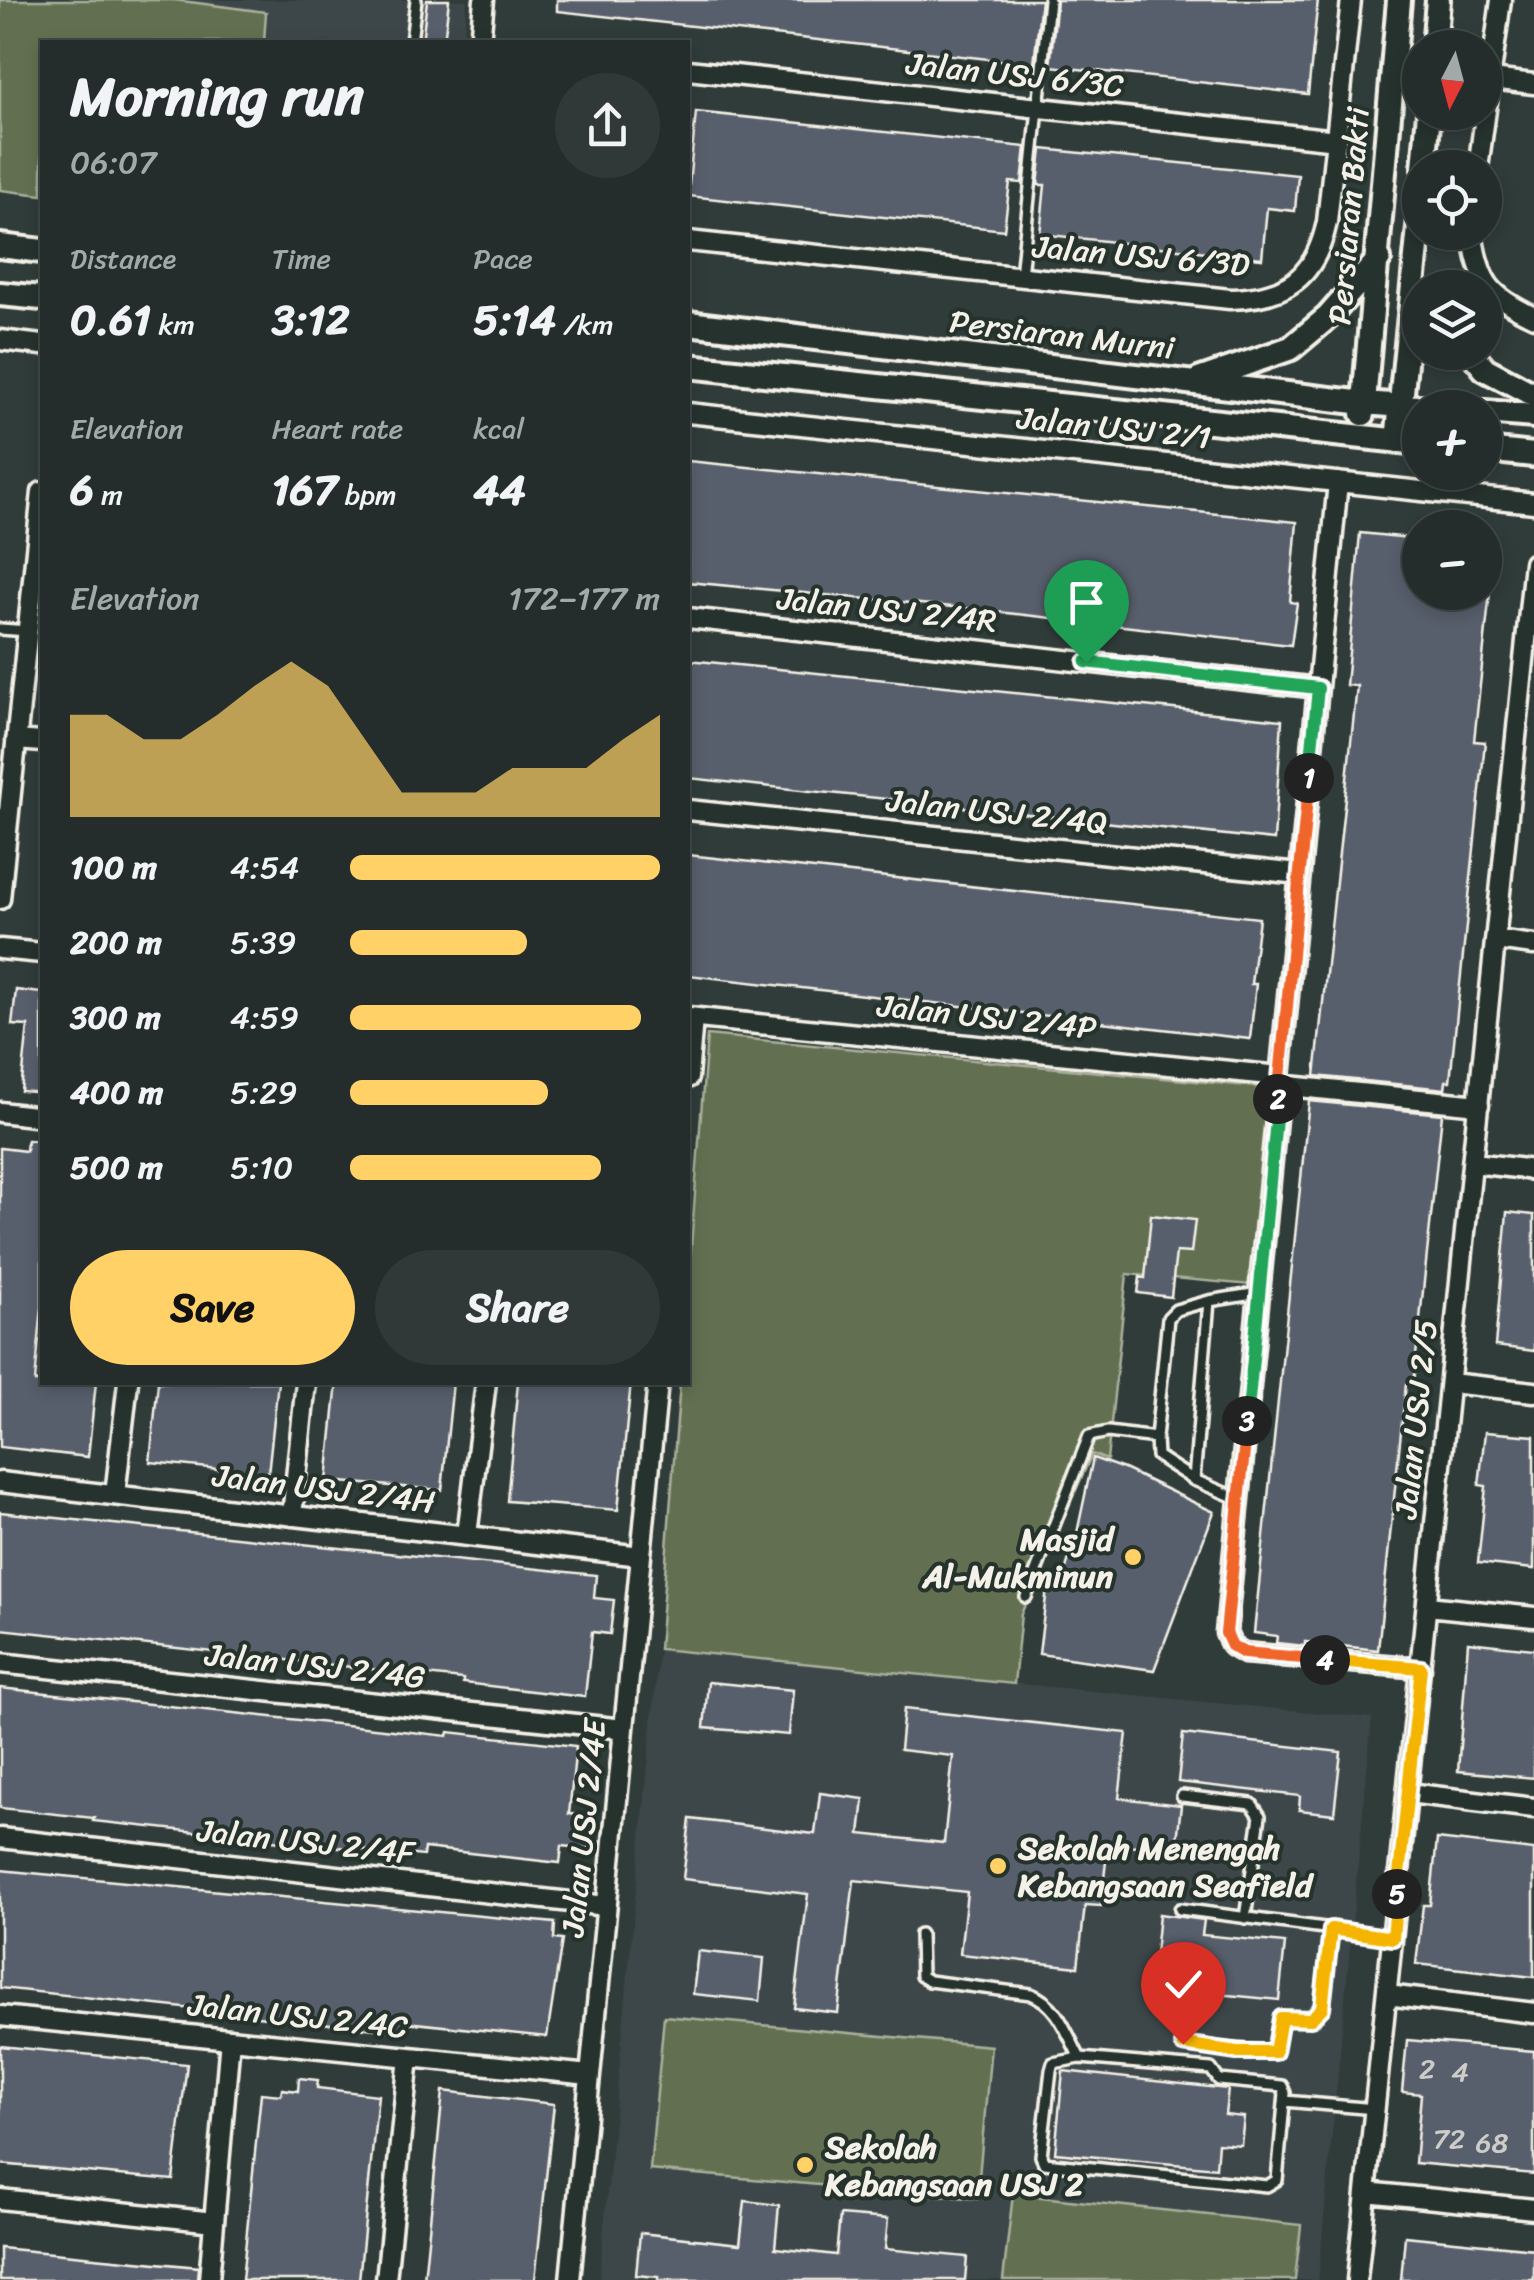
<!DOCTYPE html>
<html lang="en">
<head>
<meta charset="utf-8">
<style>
	body { margin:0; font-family:Sriracha,sans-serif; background:#303938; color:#f1f3f6; height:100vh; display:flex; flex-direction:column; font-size:38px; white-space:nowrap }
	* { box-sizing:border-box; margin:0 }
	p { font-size:32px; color:#a3a8a9 }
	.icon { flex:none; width:55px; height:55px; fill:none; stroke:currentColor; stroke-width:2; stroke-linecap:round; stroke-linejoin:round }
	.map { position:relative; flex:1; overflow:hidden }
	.drawer { position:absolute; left:40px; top:40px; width:650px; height:1345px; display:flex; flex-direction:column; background:#242d2c; border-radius:0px; box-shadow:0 5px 15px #0003,0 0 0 2px #414948 }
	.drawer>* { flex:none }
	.needle { width:65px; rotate:186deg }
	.buttons { position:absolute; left:1402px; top:30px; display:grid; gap:20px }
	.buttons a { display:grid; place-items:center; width:100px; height:100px; border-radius:50%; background:#242d2c; box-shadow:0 5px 15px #0003,0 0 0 2px #414948; font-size:50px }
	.pin { position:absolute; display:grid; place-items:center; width:85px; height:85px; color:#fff; margin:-102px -42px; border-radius:50% 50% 50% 0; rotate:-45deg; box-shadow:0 0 10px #0007 }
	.pin .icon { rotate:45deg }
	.km { position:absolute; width:50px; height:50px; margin:-25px; border-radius:50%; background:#222; color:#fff; font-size:28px; line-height:50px; text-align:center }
	.round { display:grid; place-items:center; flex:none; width:105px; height:105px; border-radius:52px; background:#303938 }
	.head { display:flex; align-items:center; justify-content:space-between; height:170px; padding:0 30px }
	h1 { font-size:55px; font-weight:800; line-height:75px }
	.metrics { display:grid; grid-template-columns:repeat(3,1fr); gap:15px; height:170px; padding:10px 30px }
	.metrics div { display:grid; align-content:center }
	.metrics b { font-size:42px; font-weight:800 }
	.metrics small { font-size:28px; font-weight:400 }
	.metrics p { font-size:28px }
	.chart { height:280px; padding:20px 30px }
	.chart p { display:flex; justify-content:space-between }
	.chart svg { width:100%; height:180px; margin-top:10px; fill:#ffd166; opacity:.7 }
	.action { display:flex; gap:20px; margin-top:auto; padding:20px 30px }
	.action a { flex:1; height:115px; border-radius:60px; background:#ffd166; color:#111; font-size:40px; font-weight:800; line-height:115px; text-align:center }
	.action a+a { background:#303938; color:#f1f3f6 }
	ul { padding:0 30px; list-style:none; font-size:32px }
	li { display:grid; grid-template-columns:160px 120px 1fr; align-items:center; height:75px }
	li i { height:25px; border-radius:12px; background:#ffd166 }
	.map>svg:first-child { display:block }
</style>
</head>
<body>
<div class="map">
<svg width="1534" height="2280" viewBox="0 0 1534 2280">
	<rect width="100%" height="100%" fill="#303c3a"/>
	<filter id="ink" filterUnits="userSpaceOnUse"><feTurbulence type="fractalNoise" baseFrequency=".01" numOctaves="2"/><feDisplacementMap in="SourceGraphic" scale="20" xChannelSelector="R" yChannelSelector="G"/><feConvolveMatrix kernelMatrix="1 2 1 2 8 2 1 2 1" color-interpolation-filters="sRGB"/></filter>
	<g filter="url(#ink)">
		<path fill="#3c4649" d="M 0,0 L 467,0 L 463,42 L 42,42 L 42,195 L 0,190 Z
			M 659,1649 L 1372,1718 L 1318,2280 L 599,2280 Z"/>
		<path fill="#627051" stroke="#abb09c" stroke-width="2.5" d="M 0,0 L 174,0 L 266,12 L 264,42 L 42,42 L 42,195 L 0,190 Z
			M 707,1035 L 1269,1088 L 1251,1285 L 1127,1274 L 1107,1460 L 1092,1454 L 1021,1614 L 1014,1684 L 659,1649 L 680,1383 L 688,1382 L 688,1287 Z
			M 664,2016 L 991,2046 L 977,2199 L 650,2170 Z
			M 1013,2194 L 1301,2225 L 1295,2280 L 1003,2280 Z"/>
		<path fill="#595e6c" stroke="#f4f1e8" stroke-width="2.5" d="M 427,0 L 449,0 L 444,42 L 422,42 Z
			M 557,0 L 1041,0 L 1034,64 L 557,11 Z
			M 1057,0 L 1318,0 L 1308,94 L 1050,66 Z
			M 696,112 L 1026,147 L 1022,183 L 1010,182 L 1004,230 L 688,196 Z
			M 1042,149 L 1298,175 L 1295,211 L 1267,208 L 1262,258 L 1040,234 L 1045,185 L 1038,185 Z
			M 688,461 L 1297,522 L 1290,602 L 1297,603 L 1291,645 L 963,608 L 688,582 Z
			M 1360,533 L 1420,539 L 1420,592 L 1490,592 L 1474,741 L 1485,742 L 1450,1081 L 1446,1081 L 1445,1089 L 1315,1076 L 1357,686 L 1346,685 Z
			M 688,660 L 1282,720 L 1274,840 L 688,778 Z
			M 688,855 L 1259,918 L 1251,984 L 1256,984 L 1250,1039 L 688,975 Z
			M 16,990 L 42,993 L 42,1093 L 21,1091 L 28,1026 L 12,1025 Z
			M 1309,1101 L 1442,1114 L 1413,1384 L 1406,1384 L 1378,1650 L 1305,1642 L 1305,1646 L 1276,1643 L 1277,1636 L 1254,1633 Z
			M 27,1140 L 42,1141 L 42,1306 L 35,1382 L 96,1382 L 88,1457 L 0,1447 L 0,1148 L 26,1151 Z
			M 1507,1212 L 1534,1215 L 1534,1351 L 1495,1346 Z
			M 1151,1215 L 1195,1220 L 1191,1253 L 1176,1252 L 1171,1297 L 1138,1293 L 1140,1277 L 1145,1278 Z
			M 158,1382 L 278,1382 L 268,1474 L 150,1462 Z
			M 337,1382 L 453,1382 L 442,1490 L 327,1481 Z
			M 518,1382 L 631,1382 L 618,1510 L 507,1501 Z
			M 1485,1432 L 1534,1436 L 1534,1569 L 1478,1563 L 1486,1486 L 1479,1485 Z
			M 1093,1458 L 1124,1469 L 1214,1512 L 1154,1670 L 1039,1654 L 1048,1580 L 1061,1584 L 1077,1533 Z
			M 0,1512 L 596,1575 L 594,1598 L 614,1600 L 610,1634 L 592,1632 L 585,1697 L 463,1683 L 463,1679 L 0,1629 Z
			M 1468,1642 L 1534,1649 L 1534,1778 L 1458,1771 Z
			M 708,1682 L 793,1690 L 789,1735 L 704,1728 Z
			M 0,1688 L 448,1736 L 449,1732 L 576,1746 L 569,1814 L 593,1816 L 589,1849 L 562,1846 L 560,1863 L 424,1848 L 423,1856 L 93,1821 L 94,1818 L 0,1808 Z
			M 904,1709 L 1127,1733 L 1119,1798 L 1181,1805 L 1176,1850 L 1108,1843 L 1101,1906 L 1085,1905 L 1078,1967 L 960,1954 L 967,1892 L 854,1880 L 838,2013 L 794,2008 L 808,1894 L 683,1879 L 690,1819 L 815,1834 L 820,1793 L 864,1799 L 860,1834 L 944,1843 L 953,1756 L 900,1750 Z
			M 1183,1734 L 1341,1752 L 1334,1814 L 1299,1810 L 1300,1796 L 1178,1782 Z
			M 1437,1839 L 1534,1850 L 1534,1977 L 1416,1964 L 1423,1905 L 1430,1905 Z
			M 0,1870 L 555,1923 L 554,1939 L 562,1940 L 547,2037 L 405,2022 L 404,2032 L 0,1988 Z
			M 1159,1914 L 1204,1920 L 1202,1935 L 1285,1943 L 1279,2000 L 1196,1992 L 1196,1999 L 1151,1995 Z
			M 698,1951 L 764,1958 L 760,2001 L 693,1994 Z
			M 1407,2040 L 1534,2051 L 1534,2174 L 1415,2163 L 1421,2094 L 1402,2092 Z
			M 0,2046 L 187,2064 L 173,2180 L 0,2164 Z
			M 1063,2071 L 1228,2089 L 1225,2115 L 1244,2117 L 1241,2145 L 1218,2143 L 1216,2168 L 1055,2153 Z
			M 299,2078 L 318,2080 L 317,2088 L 378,2095 L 359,2280 L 242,2280 L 261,2093 L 281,2095 L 282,2089 L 298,2091 Z
			M 443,2091 L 554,2104 L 535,2280 L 424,2280 Z
			M 745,2201 L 779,2205 L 775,2248 L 836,2255 L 840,2215 L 888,2219 L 885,2249 L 967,2257 L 965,2280 L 658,2280 L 659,2277 L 636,2275 L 640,2233 L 740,2244 Z
			M 1405,2236 L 1534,2249 L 1534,2280 L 1401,2280 Z
			M 0,2248 L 198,2267 L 197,2280 L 0,2280 Z"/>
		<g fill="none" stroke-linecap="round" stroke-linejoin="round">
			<defs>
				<path id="lane" d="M 411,42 L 416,0
					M 1021,276 L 1049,0
					M 0,629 L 28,631
					M 1194,1480 L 1157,1456 L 1156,1438 L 1168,1318 L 1176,1310 L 1209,1301
					M 1239,1499 L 1194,1480 L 1209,1301 L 1259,1293
					M 1026,1597 L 1089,1436 L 1108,1432 L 1156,1438
					M 1182,1796 L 1252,1804 L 1260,1816 L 1245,1918
					M 1180,1909 L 1393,1937
					M 920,1934 L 921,1976 L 929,1981 L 1031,1994 C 1058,2004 1067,2034 1080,2058 L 1053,2063 L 1051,2070 L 1041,2156 L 1044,2163 L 1267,2186 L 1277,2180 L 1285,2093 L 1282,2086 L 1219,2080 L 1211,2069 L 1080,2058
					M 1184,2014 L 1183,2044 L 1190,2046 L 1275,2052 L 1281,2018 L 1311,2019 L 1321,2009 L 1331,1929
					M 1285,2101 L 1375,2109"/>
				<path id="street" d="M 480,42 L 484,0
					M 688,70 L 1337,140
					M 1491,79 L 1534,84
					M 1478,168 L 1501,0
					M 1472,232 C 1479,282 1489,296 1534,317
					M 688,241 L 1230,299 C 1286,298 1315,278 1327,222 L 1351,0
					M 0,340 L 42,345
					M 688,413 L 1534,503
					M 1338,482 L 1226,1633 L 1232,1646 L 1244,1653 L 1421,1668
					M 688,618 L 1318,688
					M 16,740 L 42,742
					M 688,810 L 1299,874
					M 0,899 L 42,492
					M 1496,940 L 1534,945
					M 0,949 L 42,953
					M 688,1017 L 1280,1076
					M 688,1078 L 693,1018
					M 1279,1085 L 1479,1105
					M 0,1112 L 42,1117
					M 1473,1163 L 1534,1170
					M 1450,1383 L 1534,1392
					M 0,1482 L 641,1556
					M 115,1495 L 128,1382
					M 292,1516 L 306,1382
					M 467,1535 L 486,1382
					M 1427,1606 L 1534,1617
					M 0,1663 L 624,1729
					M 1408,1793 L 1534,1808
					M 0,1838 L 606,1906
					M 1387,1995 L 1534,2013
					M 0,2016 L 590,2075
					M 1366,2192 L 1534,2209
					M 0,2199 L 214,2222
					M 209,2280 L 230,2039
					M 386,2280 L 409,2057
					M 570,2280 L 658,1382
					M 1357,2280 L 1534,563"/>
				<path id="secondary" d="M 1434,48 L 1438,0
					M 1424,168 L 1429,112
					M 0,246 L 42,251
					M 0,294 L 42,298
					M 688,323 L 1364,403 L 1430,408
					M 1471,352 L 1485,369 L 1534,395
					M 688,366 L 1420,443
					M 1199,380 L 1291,348 L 1328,317 L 1379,259
					M 1485,412 L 1534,416
					M 1363,414 L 1399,0
					M 1397,441 L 1420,218
					M 1485,450 L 1534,455"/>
			</defs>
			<use href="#lane" stroke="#f4f1e8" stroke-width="16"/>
			<use href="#street" stroke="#f4f1e8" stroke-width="25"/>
			<use href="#secondary" stroke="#f4f1e8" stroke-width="30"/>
			<use href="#lane" stroke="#26332d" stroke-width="9"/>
			<use href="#street" stroke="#26332d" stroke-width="18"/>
			<use href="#secondary" stroke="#26332d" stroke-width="22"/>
		</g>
	</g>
	<g fill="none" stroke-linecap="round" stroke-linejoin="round" filter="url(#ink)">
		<defs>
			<path id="split-1" d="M 1086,662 L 1318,688 L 1309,778"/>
			<path id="split-2" d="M 1278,1099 L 1309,778"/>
			<path id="split-3" d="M 1247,1421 L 1278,1099"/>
			<path id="split-4" d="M 1247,1421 L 1226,1633 L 1232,1646 L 1244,1653 L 1325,1660"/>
			<path id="split-5" d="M 1325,1660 L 1421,1668 L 1397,1894"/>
			<path id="split-6" d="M 1183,2044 L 1237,2052 L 1275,2052 L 1281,2018 L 1311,2019 L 1322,2008 L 1331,1929 L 1393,1938 L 1397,1894"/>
		</defs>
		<use href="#split-1" stroke="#fff" stroke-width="20"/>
		<use href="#split-2" stroke="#fff" stroke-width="20"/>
		<use href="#split-3" stroke="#fff" stroke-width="20"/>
		<use href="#split-4" stroke="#fff" stroke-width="20"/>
		<use href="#split-5" stroke="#fff" stroke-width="20"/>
		<use href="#split-6" stroke="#fff" stroke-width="20"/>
		<use href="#split-1" stroke="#22a559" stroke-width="12"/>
		<use href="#split-2" stroke="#f0652b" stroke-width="12"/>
		<use href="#split-3" stroke="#22a559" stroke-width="12"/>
		<use href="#split-4" stroke="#f0652b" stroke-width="12"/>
		<use href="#split-5" stroke="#f5b400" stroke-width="12"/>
		<use href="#split-6" stroke="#f5b400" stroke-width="12"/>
	</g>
	<g fill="#ffd166" stroke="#26332d" stroke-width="4">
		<circle cx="1133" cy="1557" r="10"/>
		<circle cx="998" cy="1866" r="10"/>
		<circle cx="805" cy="2165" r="10"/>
	</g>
	<g text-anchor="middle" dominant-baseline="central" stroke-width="8" stroke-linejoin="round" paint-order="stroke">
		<g font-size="28" fill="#cdccc9">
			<text x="1427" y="2068">2</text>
			<text x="1460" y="2071">4</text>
			<text x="1449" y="2138">72</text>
			<text x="1492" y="2142">68</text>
		</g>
		<g font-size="32" fill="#f4f1e8" stroke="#26332d">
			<text transform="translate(1015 75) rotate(6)">Jalan USJ 6/3C</text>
			<text transform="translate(1349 216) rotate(-85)">Persiaran Bakti</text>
			<text transform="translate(1141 256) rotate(5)">Jalan USJ 6/3D</text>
			<text transform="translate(1062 335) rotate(7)">Persiaran Murni</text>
			<text transform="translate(1114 428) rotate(6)">Jalan USJ 2/1</text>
			<text transform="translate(887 610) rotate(6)">Jalan USJ 2/4R</text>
			<text transform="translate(997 812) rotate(6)">Jalan USJ 2/4Q</text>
			<text transform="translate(987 1017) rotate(6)">Jalan USJ 2/4P</text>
			<text transform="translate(1416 1419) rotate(-84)">Jalan USJ 2/5</text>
			<text transform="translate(324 1489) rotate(7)">Jalan USJ 2/4H</text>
			<text transform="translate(315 1666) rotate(6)">Jalan USJ 2/4G</text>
			<text transform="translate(584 1828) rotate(-84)">Jalan USJ 2/4E</text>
			<text transform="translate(306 1842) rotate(6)">Jalan USJ 2/4F</text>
			<text transform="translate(298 2016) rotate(6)">Jalan USJ 2/4C</text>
		</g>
		<g font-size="32" font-weight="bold" fill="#f4f1e8" stroke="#26332d" text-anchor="start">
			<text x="1113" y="1539" text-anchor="end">Masjid<tspan x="1113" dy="37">Al-Mukminun</tspan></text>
			<text x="1018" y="1848">Sekolah Menengah<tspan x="1018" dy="37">Kebangsaan Seafield</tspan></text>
			<text x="825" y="2147">Sekolah<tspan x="825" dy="37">Kebangsaan USJ 2</tspan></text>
		</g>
	</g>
</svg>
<div class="buttons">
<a><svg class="needle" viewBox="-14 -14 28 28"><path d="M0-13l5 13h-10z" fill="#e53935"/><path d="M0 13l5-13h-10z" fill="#a3a8a9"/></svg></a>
<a><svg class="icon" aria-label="locate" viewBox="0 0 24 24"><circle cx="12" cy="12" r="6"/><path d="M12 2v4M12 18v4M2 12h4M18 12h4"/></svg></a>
<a><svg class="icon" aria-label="layers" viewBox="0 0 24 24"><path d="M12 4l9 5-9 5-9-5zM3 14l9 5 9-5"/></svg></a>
<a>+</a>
<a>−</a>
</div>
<div class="pin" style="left:1086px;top:662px;background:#1e9e55"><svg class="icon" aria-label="arrive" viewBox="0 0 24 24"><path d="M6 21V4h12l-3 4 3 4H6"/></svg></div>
<div class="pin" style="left:1183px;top:2044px;background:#d93025"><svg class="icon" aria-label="check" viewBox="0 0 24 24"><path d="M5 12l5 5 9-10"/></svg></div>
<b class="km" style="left:1309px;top:778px">1</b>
<b class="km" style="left:1278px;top:1099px">2</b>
<b class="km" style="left:1247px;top:1421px">3</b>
<b class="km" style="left:1325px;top:1660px">4</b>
<b class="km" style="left:1397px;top:1894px">5</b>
<section class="drawer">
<div class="head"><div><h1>Morning run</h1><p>06:07</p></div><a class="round"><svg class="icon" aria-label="share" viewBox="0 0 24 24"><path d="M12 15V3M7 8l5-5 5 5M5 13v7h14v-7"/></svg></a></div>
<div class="metrics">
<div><p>Distance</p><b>0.61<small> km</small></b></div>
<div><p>Time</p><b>3:12</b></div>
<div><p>Pace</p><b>5:14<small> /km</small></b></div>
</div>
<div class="metrics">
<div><p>Elevation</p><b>6<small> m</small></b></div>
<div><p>Heart rate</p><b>167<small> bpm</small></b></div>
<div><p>kcal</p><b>44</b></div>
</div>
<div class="chart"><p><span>Elevation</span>172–177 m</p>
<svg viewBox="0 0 160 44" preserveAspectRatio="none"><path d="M0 44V19L10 19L20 25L30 25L40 19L50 12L60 6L70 12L80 25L90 38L100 38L110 38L120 32L130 32L140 32L150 25L160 19V44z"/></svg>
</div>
<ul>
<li><b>100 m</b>4:54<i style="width:100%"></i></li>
<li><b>200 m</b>5:39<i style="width:57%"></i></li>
<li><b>300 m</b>4:59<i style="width:94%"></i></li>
<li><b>400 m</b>5:29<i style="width:64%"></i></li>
<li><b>500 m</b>5:10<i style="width:81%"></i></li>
</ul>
<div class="action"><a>Save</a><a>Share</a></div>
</section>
</div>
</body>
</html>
